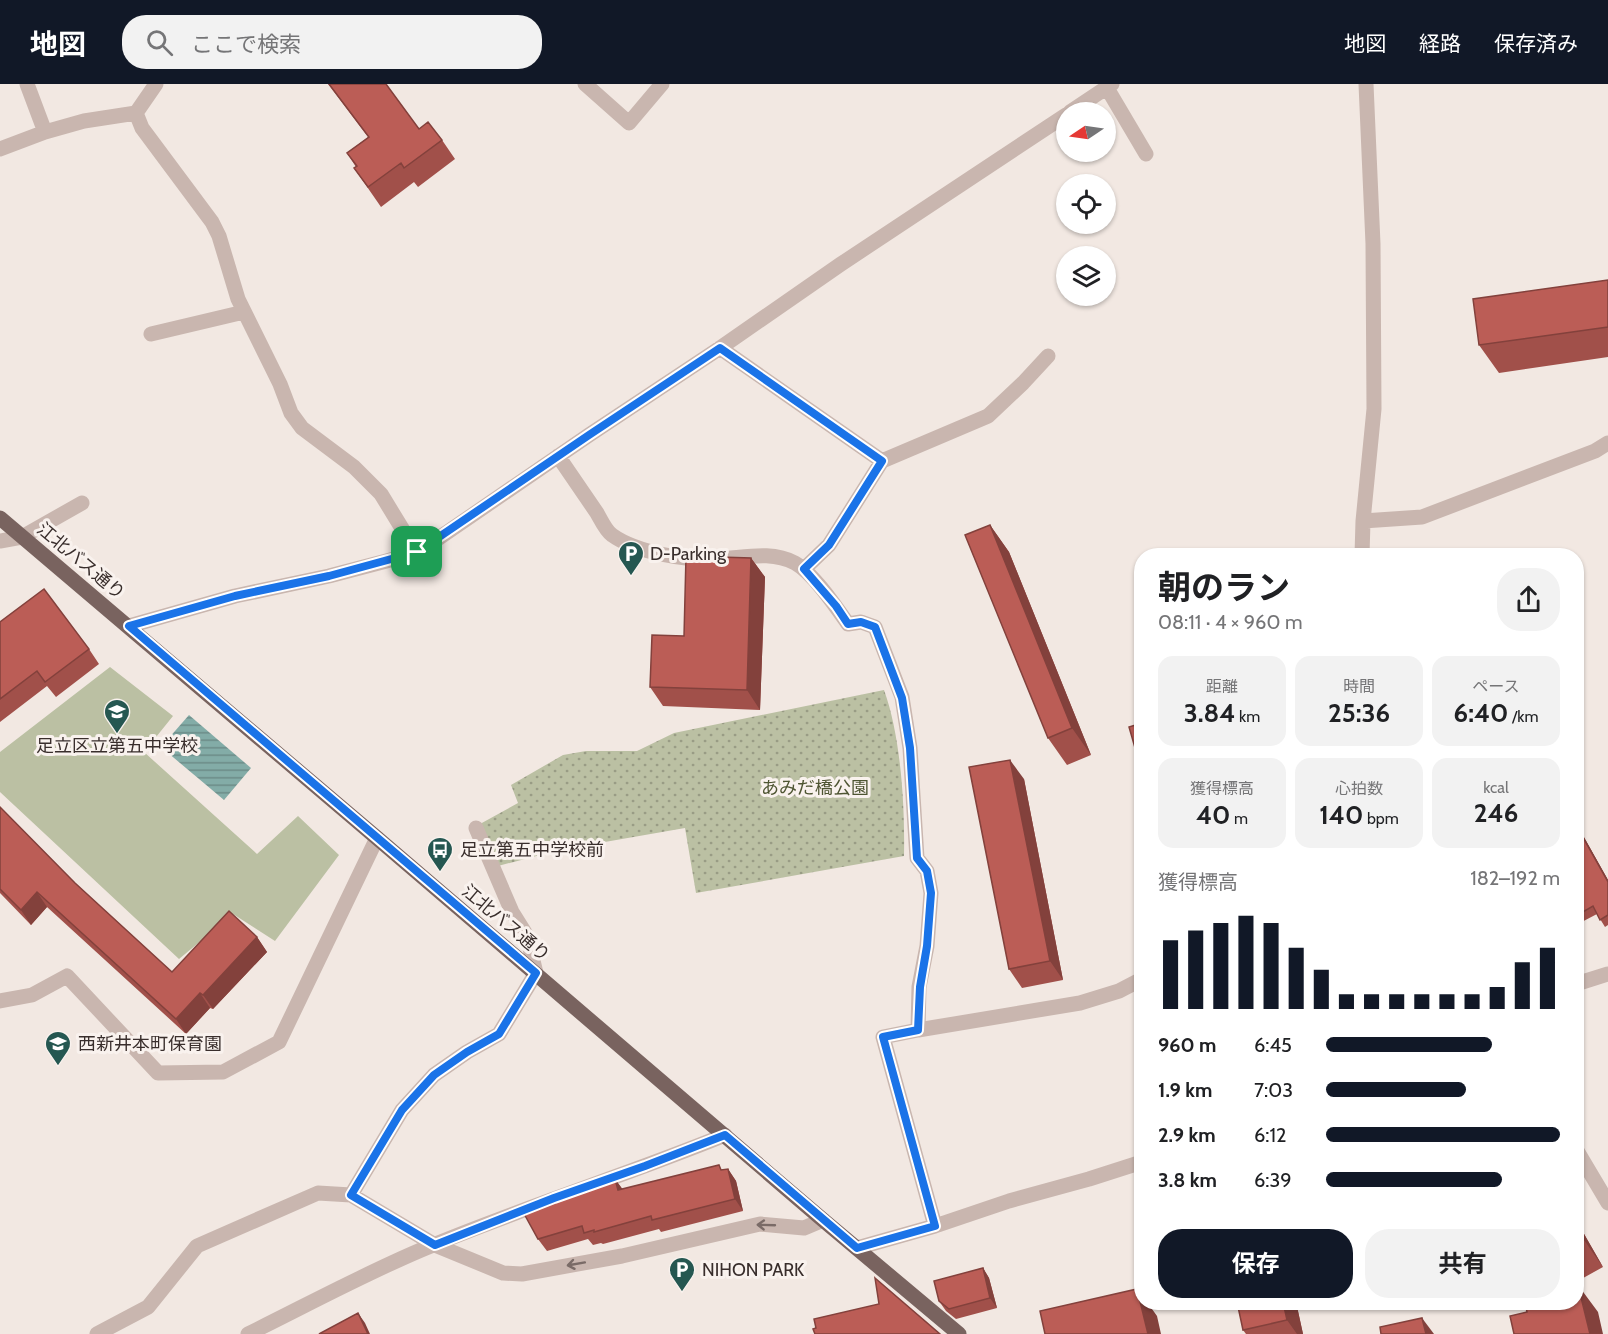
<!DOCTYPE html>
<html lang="ja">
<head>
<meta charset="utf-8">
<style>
	body { margin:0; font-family:Cabin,"Noto Sans JP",sans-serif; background:#f2f2f2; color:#202124; height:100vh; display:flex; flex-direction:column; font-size:22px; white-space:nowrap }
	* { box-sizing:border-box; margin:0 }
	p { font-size:20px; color:#757577 }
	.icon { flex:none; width:33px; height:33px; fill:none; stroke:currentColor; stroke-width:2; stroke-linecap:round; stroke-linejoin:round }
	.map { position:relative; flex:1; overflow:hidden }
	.side { position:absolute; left:1134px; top:464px; width:450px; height:762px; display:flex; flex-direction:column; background:#fff; border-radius:24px; box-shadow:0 2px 4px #0004 }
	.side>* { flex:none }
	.needle { width:39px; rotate:257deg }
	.controls { position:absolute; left:1056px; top:18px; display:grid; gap:12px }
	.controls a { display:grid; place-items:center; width:60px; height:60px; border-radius:50%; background:#fff; box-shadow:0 2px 4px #0004; font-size:30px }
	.pin { position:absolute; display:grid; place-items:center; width:51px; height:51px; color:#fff; margin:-26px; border-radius:12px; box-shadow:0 3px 9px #0006 }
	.round { display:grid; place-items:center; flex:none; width:63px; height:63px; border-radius:24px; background:#f2f2f2 }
	.head { display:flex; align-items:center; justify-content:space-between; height:102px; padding:0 24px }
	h1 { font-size:33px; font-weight:700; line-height:45px }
	.figures { display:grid; grid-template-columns:repeat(3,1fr); gap:9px; height:102px; padding:6px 24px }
	.figures div { display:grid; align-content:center; border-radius:15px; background:#f2f2f2; text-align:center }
	.figures b { font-size:26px; font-weight:700 }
	.figures small { font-size:16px; font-weight:400 }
	.figures p { font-size:16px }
	.chart { height:168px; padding:12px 24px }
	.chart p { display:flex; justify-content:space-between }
	.chart svg { width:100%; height:108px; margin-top:6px; stroke:#111827; stroke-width:6 }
	.cta { display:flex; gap:12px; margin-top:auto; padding:12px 24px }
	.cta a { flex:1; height:69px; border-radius:24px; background:#111827; color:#fff; font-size:24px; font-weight:700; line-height:69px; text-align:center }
	.cta a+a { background:#f2f2f2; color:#202124 }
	ul { padding:0 24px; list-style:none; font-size:20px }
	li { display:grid; grid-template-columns:96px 72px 1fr; align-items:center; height:45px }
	li i { height:15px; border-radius:8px; background:#111827 }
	header { display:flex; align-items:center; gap:36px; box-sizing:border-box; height:84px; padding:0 30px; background:#111827; color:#fff }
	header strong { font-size:28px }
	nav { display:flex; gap:33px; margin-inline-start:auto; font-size:21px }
	.search { width:420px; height:54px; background:#f2f2f2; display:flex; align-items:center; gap:15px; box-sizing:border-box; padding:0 21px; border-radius:24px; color:#757577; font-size:22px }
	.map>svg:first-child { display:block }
</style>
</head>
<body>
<header>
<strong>地図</strong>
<div class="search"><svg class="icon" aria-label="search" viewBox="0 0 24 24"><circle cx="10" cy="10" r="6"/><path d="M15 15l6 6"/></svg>ここで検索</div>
<nav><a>地図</a><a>経路</a><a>保存済み</a></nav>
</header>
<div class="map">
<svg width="1608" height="1250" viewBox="0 0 1608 1250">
	<defs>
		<pattern id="park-dots" width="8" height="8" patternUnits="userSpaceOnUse" patternTransform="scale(1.5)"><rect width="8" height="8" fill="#bbc0a3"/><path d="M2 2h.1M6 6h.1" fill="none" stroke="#999c85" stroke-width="1.8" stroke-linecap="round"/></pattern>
		<pattern id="water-rules" width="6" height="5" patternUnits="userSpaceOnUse" patternTransform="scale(1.5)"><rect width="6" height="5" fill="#83aca7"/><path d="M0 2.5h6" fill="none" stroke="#6c8c88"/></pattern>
	</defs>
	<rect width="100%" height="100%" fill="#f2e8e2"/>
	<path fill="url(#park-dots)" d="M 884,606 C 901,653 905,722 904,772 L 696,809 L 685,744 L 559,766 L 498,782 L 480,740 L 518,719 L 511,701 L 563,671 L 586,667 L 637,667 L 674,649 Z"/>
	<path fill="#bbc0a3" d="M 110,583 L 173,632 L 144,668 L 257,770 L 298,732 L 339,771 L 275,857 L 233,830 L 179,875 L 0,708 L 0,668 Z"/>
	<path fill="url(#water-rules)" d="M 189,631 L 251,684 L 224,716 L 161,663 Z"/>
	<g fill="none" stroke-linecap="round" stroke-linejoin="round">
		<path stroke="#c9b6af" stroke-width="15" d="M 27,0 L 45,48
			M 585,0 L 629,39 L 662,0
			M 1107,4 L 1146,70
			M 1070,28 L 1112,0
			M 136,29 L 142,44 L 212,138 L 219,152 L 238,215 L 280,300 L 291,329 L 302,344 L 354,383 L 381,410 L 417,469
			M 0,65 L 45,48 L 84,37 L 136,29 L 156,0
			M 151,250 L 244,228
			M 720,264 L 882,377 L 829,461 L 804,485
			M 558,372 C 571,391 584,410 597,429 C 601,436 606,447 612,451 C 637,469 688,477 718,475 C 743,474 771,466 795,479 C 813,489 836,523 848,540 L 861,538 L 875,543 L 902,613 L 910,664 L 917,774 L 927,787 L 931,809 L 927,862 L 919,903 L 918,946 L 883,953 L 935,1142
			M 882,377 L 988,332 L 1023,299 L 1048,272
			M 1363,437 L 1422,433 L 1595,367 L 1608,359
			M 0,457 L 22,453 L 82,419
			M 1362,471 L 1363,437 L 1374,325 L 1373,160 L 1366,0
			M 129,542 L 235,512 L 329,492 L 417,469 L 589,351 L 720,264 L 841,180 L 1066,31
			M 1576,900 L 1608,890
			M 0,917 L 32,911 L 67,892 L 158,989 L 223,988 L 279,958 L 377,754
			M 918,946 L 1080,919 L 1119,907 L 1142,895
			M 1576,1065 L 1608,1119
			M 351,1111 L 402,1026 L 434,991 L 467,968 L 499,950 L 536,889 L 527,852 L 512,828 L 476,744
			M 857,1164 L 935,1142 L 1009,1117 L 1089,1095 L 1142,1078
			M 97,1250 L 148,1223 L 197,1162 L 318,1109 L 351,1111 L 435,1161 L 503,1189 L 522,1190 L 622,1172 L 760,1140 L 804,1144 L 823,1136
			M 248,1250 C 305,1222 362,1191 421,1166 C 521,1124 624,1092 725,1051"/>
		<path stroke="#79635f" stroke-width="15" d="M 0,434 L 377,754 L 823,1136 L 959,1250"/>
	</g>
	<path fill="#a1504a" d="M 328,0 L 386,0 L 419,45 L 442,56 L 455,75 L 418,103 L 414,98 L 381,123 L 354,84 L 356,83 L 347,69 L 368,53 Z
		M 1608,196 L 1608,273 L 1499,289 L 1479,261 Z
		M 990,441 L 1009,468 L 1091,671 L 1067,681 L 1048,654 Z
		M 751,474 L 765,493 L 760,626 L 663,622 L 650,603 L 684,552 Z
		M 0,538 L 89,565 L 99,580 L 56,613 L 47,602 L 0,638 Z
		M 1024,695 L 1063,896 L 1022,904 L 1009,885 Z
		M 0,723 L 75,799 L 172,888 L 257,853 L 267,868 L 213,925 L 210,924 L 186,950 L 47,823 L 31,841 L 0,809 Z
		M 1576,739 L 1608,796 L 1608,841 L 1605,843 L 1597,830 L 1576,841 Z
		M 728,1085 L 736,1097 L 743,1127 L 661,1148 L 659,1145 L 603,1160 L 601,1159 L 593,1161 L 588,1155 L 547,1167 L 538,1155 L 573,1111 L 615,1095 L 622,1105 Z
		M 1576,1136 L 1603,1183 L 1576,1198 Z
		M 983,1184 L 989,1194 L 997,1224 L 956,1235 L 946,1227 L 939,1217 Z
		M 1237,1218 L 1296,1218 L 1303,1250 L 1246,1250 L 1243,1246 Z
		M 1385,1218 L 1397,1218 L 1387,1220 Z"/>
	<path fill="#83413c" d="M 990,441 L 1009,468 L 1091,671 L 1072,644 Z
		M 751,474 L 765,493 L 760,626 L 747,606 Z
		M 1010,676 L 1024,695 L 1063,896 L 1050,877 Z
		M 1576,739 L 1608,796 L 1608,798 L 1576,741 Z
		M 37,808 L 47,823 L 31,841 L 21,826 Z
		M 257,853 L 267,868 L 213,925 L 203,911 Z
		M 200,909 L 210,924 L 186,950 L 176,935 Z
		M 728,1085 L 736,1097 L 743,1127 L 735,1115 Z
		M 615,1095 L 624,1107 L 618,1106 Z
		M 1576,1136 L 1603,1183 L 1584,1156 L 1576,1143 Z
		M 983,1184 L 989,1194 L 997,1224 L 990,1214 Z
		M 1578,1201 L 1598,1228 L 1603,1250 L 1590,1250 Z
		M 1137,1205 L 1142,1211 L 1142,1218 L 1147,1218 L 1157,1232 L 1161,1250 L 1148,1250 Z
		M 1283,1218 L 1296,1218 L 1303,1250 L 1297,1250 L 1287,1236 Z
		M 358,1229 L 365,1239 L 370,1250 L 368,1250 Z
		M 1422,1234 L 1434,1250 L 1426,1250 Z"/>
	<path fill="#bb5d56" stroke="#83413c" stroke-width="1.5" d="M 329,0 L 386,0 L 419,45 L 428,38 L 442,56 L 404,84 L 401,79 L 368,103 L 354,84 L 357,82 L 347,69 L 369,53 Z
		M 1608,196 L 1608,243 L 1479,261 L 1473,215 Z
		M 990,441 L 1072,644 L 1048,654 L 965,451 Z
		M 686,472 L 751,474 L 747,606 L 650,603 L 652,551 L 684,552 Z
		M 44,505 L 89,565 L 45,598 L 37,587 L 0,615 L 0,538 Z
		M 1142,639 L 1142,688 L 1129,643 Z
		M 1010,676 L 1050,877 L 1009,885 L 969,683 Z
		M 0,723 L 75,799 L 172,888 L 229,827 L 257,853 L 203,911 L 200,909 L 176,935 L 37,808 L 21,826 L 0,805 Z
		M 1576,741 L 1608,798 L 1608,831 L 1600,836 L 1593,822 L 1576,832 Z
		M 719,1081 L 721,1086 L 728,1085 L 735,1115 L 652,1136 L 651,1132 L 594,1148 L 594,1146 L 584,1149 L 582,1142 L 538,1155 L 522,1126 L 573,1111 L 573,1109 L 615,1095 L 618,1106 Z
		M 1576,1143 L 1584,1156 L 1576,1160 Z
		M 983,1184 L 990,1214 L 949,1225 L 939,1217 L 934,1197 Z
		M 875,1194 L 940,1250 L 815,1250 L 813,1245 L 816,1244 L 814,1235 L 879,1220 Z
		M 1576,1201 L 1578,1201 L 1590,1250 L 1514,1250 L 1510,1232 L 1527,1228 L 1525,1218 L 1576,1218 Z
		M 1137,1205 L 1148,1250 L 1045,1250 L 1040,1227 Z
		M 1237,1218 L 1283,1218 L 1287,1236 L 1243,1246 Z
		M 358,1229 L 368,1250 L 319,1250 Z
		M 1422,1234 L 1426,1250 L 1381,1250 L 1380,1243 Z"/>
	<defs><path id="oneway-shaft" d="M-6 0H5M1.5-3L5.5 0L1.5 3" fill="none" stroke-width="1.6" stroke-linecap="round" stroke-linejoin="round" transform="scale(1.5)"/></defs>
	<g stroke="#7a6b67">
		<use href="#oneway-shaft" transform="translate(766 1141) rotate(-178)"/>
		<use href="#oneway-shaft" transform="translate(576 1180) rotate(170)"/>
	</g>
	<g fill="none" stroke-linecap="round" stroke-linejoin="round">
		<defs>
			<path id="route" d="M 720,264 L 882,377 L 829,461 L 804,485 L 836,522 L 848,540 L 861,538 L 875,543 L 902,614 L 910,664 L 917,774 L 927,787 L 931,809 L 927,862 L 920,903 L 918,946 L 883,953 L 935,1142 L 857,1164 L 725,1051 L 645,1082 L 554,1114 L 435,1161 L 351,1111 L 402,1026 L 434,991 L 467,968 L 499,950 L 536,889 L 129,542 L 235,512 L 329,492 L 417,468 L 589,351 Z"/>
		</defs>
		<use href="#route" stroke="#fff" stroke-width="12"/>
		<use href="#route" stroke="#1a73e8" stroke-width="8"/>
	</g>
	<defs>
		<symbol id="parking-pin" viewBox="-11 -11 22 30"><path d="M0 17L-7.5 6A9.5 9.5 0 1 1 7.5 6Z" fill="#255751" stroke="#f9f2ee"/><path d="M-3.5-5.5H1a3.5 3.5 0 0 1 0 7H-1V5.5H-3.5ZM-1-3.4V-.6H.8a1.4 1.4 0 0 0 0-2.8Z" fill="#fff"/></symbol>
		<symbol id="school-pin" viewBox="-11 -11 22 30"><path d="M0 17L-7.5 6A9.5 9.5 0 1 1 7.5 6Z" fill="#255751" stroke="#f9f2ee"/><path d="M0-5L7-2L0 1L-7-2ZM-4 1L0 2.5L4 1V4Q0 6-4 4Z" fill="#fff"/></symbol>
		<symbol id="bus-pin" viewBox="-11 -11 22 30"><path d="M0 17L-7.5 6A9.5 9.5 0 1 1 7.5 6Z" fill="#255751" stroke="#f9f2ee"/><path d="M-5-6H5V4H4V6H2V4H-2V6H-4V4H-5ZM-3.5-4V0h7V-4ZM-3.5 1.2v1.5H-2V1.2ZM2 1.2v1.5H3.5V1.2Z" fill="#fff"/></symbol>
	</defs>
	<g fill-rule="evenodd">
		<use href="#parking-pin" x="616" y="455" width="30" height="40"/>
		<use href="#school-pin" x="102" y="613" width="30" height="40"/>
		<use href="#bus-pin" x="425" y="751" width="30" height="40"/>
		<use href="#school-pin" x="43" y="945" width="30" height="40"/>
		<use href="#parking-pin" x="667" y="1171" width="30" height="40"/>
	</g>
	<g text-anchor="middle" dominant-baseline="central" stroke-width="6" stroke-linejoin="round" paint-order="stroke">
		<g font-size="18" fill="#392e2c" stroke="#f9f2ee" text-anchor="start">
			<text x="650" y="470">D-Parking</text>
			<text x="117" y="662" text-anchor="middle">足立区立第五中学校</text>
			<text x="460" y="766">足立第五中学校前</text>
			<text x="78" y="960">西新井本町保育園</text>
			<text x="702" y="1186">NIHON PARK</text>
		</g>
		<g font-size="18" fill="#392e2c" stroke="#f9f2ee">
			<text transform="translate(81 477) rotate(40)">江北バス通り</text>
			<text transform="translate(506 839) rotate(40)">江北バス通り</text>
		</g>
		<g font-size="18" fill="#4e5532" stroke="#f9f2ee">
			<text x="815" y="704">あみだ橋公園</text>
		</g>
	</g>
</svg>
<div class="controls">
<a><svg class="needle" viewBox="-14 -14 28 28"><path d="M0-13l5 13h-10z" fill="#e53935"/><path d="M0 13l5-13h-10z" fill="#757577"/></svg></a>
<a><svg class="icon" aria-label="locate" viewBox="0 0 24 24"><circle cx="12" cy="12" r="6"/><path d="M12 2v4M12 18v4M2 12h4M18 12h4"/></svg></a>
<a><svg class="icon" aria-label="layers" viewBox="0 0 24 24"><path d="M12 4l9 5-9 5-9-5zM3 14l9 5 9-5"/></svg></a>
</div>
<div class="pin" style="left:417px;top:468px;background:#1e9e55"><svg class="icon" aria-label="arrive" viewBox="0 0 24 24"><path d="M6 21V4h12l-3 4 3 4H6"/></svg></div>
<section class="side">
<div class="head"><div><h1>朝のラン</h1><p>08:11 · 4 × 960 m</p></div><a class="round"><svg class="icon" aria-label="share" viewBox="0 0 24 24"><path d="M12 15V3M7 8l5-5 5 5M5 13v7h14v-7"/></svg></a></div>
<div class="figures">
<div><p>距離</p><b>3.84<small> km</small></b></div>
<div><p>時間</p><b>25:36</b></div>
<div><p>ペース</p><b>6:40<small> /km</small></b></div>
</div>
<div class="figures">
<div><p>獲得標高</p><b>40<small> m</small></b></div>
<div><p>心拍数</p><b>140<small> bpm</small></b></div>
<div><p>kcal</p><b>246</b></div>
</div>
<div class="chart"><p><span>獲得標高</span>182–192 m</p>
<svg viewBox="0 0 160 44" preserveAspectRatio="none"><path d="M5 44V16M15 44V12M25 44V9M35 44V6M45 44V9M55 44V19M65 44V28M75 44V38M85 44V38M95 44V38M105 44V38M115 44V38M125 44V38M135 44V35M145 44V25M155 44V19"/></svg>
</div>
<ul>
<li><b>960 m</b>6:45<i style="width:71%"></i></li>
<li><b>1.9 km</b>7:03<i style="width:60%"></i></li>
<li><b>2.9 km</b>6:12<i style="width:100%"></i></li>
<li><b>3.8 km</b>6:39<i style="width:75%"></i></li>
</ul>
<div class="cta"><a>保存</a><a>共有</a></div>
</section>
</div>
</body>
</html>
